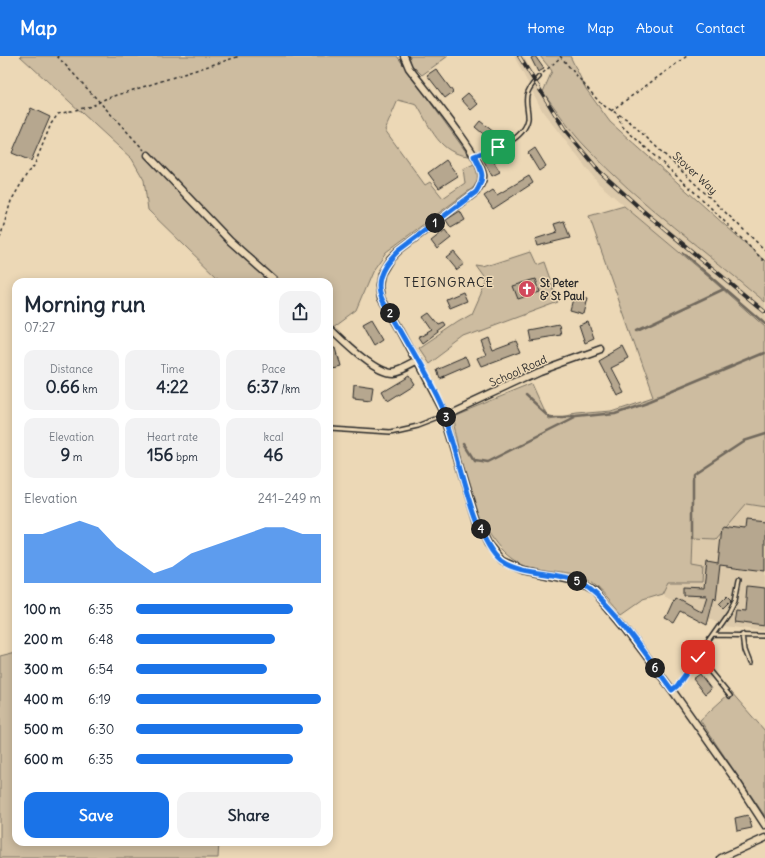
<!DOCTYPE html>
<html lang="en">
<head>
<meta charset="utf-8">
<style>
	body { margin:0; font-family:Delius,sans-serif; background:#f2f2f3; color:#1f2937; height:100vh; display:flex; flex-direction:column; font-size:15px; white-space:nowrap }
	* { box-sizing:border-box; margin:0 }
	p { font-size:13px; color:#747a83 }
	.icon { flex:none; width:22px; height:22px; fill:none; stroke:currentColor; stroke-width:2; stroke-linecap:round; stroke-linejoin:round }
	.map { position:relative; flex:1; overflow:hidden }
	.side { position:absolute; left:12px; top:222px; width:321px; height:568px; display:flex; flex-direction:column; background:#fff; border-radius:12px; box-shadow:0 2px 10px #0003 }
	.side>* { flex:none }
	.pin { position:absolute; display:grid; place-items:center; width:34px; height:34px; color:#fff; margin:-17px; border-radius:8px; box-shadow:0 2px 6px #0006 }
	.km { position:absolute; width:20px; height:20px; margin:-10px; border-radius:50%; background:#222; color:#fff; font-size:11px; line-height:20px; text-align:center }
	.round { display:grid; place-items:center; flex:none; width:42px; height:42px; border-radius:12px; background:#f2f2f3 }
	.head { display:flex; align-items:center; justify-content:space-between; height:68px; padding:0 12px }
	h1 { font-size:22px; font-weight:800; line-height:30px }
	.metrics { display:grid; grid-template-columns:repeat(3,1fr); gap:6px; height:68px; padding:4px 12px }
	.metrics div { display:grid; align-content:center; border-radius:10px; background:#f2f2f3; text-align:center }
	.metrics b { font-size:17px; font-weight:800 }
	.metrics small { font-size:11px; font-weight:400 }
	.metrics p { font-size:11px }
	.chart { height:112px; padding:8px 12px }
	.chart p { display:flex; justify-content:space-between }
	.chart svg { width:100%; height:72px; margin-top:4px; fill:#1a73e8; opacity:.7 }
	.cta { display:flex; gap:8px; margin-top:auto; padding:8px 12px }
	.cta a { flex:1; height:46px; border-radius:12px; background:#1a73e8; color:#fff; font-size:16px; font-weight:800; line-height:46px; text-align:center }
	.cta a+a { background:#f2f2f3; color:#1f2937 }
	ul { padding:0 12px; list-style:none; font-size:13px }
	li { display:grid; grid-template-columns:64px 48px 1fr; align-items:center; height:30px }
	li i { height:10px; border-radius:5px; background:#1a73e8 }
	header { display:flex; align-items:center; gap:24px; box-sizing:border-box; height:56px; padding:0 20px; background:#1a73e8; color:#fff }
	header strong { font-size:19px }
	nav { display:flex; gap:22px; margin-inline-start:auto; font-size:14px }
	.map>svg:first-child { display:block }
</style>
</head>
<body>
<header>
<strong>Map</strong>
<nav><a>Home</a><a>Map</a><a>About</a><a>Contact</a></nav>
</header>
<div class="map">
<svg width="765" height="802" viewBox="0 0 765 802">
	<rect width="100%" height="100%" fill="#ecd8b6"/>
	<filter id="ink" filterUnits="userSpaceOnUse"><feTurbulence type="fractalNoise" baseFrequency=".025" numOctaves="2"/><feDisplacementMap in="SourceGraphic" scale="8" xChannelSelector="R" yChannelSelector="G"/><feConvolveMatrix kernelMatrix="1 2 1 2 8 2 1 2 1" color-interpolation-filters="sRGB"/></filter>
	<g filter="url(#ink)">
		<path fill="#dcc9aa" d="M 514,0 L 523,0 L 543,36 L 585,90 L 637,141 L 719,206 L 765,247 L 765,271 L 598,127 L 543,56 Z
			M 746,448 L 765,451 L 765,575 L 723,570 L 662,538 L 668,526 L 692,511 L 693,482 L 716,483 Z"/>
		<path fill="#cdbca0" stroke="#7c7466" d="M 20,0 L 397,0 L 469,100 C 439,98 431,72 417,49 L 398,44 L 385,74 L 425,129 L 430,126 L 443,142 L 465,127 L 463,113 L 474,108 C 478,118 479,122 474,131 L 386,196 L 372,216 L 356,254 L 329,274 L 329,226 L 222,226 L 148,154 L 144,124 L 132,103 Z
			M 409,0 L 448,0 L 422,19 L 411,8 Z
			M 540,0 L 570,0 L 586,33 L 610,66 L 765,205 L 765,246 C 706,195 640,149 586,91 C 570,75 557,54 543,36 L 552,15 Z
			M 624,150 L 711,223 L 765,271 L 765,451 L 746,448 L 716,483 L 693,482 L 692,510 L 703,512 L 702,526 L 668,526 L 662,538 L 642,544 L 622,558 C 608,543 595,523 574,518 C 560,515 545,515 531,512 C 475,496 465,408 453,360 L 532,328 L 548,363 L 577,358 L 611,355 L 653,341 L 589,160 Z
			M 530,196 L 536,209 L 544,206 L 558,246 L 464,281 L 428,308 L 418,293 L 458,266 L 472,258 L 487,224 L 477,210 L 484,211 Z
			M 16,596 L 16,786 L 219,786 L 218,802 L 0,802 L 0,600 Z
			M 731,636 L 765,675 L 765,760 L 700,664 Z"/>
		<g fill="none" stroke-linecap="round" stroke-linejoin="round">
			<path stroke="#71695d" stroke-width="2.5" d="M 683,197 L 765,268
				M 637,274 L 724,233
				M 526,340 L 549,361 L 574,361
				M 465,388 L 475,404 L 487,406 L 576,361 L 615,357 L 650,345 L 765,297
				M 693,482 L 693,418 L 743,385 L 765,378"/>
		</g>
		<path fill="#b6a78f" stroke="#2b2b2b" d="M 535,0 L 544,13 L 538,16 L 531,2 Z
			M 436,13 L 453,36 L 445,42 L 427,19 Z
			M 468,37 L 478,48 L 471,54 L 461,43 Z
			M 31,52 L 50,61 L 31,105 L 12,97 Z
			M 480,65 L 495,77 L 489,83 L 475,71 Z
			M 511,88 L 515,94 L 494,106 L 500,116 L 492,120 L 483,103 Z
			M 535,92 L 546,110 L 539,115 L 528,97 Z
			M 446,104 L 458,120 L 439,132 L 428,117 Z
			M 529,120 L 533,127 L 493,153 L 484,140 L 493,134 L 497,139 Z
			M 460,155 L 465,164 L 451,172 L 446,164 Z
			M 564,165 L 570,182 L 537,190 L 535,183 L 557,176 L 554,168 Z
			M 445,174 L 451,182 L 437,193 L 431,185 Z
			M 454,196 L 464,208 L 456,214 L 446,202 Z
			M 536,223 L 540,236 L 518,243 L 513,230 Z
			M 463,236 L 467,245 L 450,252 L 446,243 Z
			M 574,239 L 588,242 L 584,258 L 570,254 Z
			M 429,257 L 439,269 L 444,267 L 446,270 L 422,288 L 418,282 L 432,274 L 423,261 Z
			M 372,263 L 384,283 L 375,289 L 363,268 Z
			M 588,266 L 594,283 L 585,287 L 579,269 Z
			M 559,268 L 561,279 L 529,284 L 527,274 Z
			M 487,280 L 492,293 L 516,284 L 521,295 L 481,310 L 477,302 L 486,299 L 480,283 Z
			M 623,291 L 629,303 L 611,312 L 623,335 L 616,338 L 599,305 Z
			M 335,292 L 340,310 L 329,313 L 329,293 Z
			M 466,301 L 469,309 L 439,322 L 436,314 Z
			M 408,320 L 413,328 L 386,345 L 381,336 Z
			M 354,330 L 374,333 L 372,346 L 353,344 Z
			M 746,464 L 765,466 L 765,515 L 720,509 L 716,544 L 714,542 L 707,569 L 680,555 L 673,567 L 665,563 L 675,541 L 702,556 L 707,540 L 683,539 L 683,531 L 704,532 L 707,506 L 718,508 L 722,471 L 745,474 Z
			M 747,530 L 765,532 L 765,570 L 734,566 L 736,554 L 745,555 Z
			M 728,539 L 732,543 L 723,552 L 719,548 Z
			M 700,618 L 711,633 L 705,638 L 693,623 Z
			M 748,759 L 752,772 L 737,775 L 735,762 Z"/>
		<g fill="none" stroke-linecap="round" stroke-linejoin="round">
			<defs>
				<path id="lane" d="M 474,100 C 493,94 524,85 528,63 C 529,55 524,44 528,36 C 530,31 535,25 539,21
					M 329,372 L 391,376 L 418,370 L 444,360
					M 742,578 L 744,594 L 749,607
					M 713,579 L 765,580
					M 698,601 L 730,640
					M 672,634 L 677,630 L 729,556 L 735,544 L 739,523"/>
				<path id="street" d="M 404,0 L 409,12 C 424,32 480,99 483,119 C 484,125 479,131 476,136 L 399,194 L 390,203 L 381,218 L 379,230 L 381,242 L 397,268 L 445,359 L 478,467 L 488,488 L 502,505 L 523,514 L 576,525 L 594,535 L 623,569 L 672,634 L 735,723 L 765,769
					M 148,99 L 230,185 L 276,226
					M 329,272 C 342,284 374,317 392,317 C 401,316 410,310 418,306
					M 445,359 L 540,315 L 601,293
					M 721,802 L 765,782"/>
			</defs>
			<use href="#lane" stroke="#2b2b2b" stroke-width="6"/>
			<use href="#street" stroke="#2b2b2b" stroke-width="9"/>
			<path stroke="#2b2b2b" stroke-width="1.5" stroke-dasharray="3 3" stroke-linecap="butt" d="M 57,0 L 144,94
				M 560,0 L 601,48 L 628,64 L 765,194
				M 543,17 L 561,1
				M 611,55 L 687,0
				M 618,59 L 618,62 L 623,71 L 703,144 L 765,206
				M 0,182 L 11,145 L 28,116 L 34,110 L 51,68 L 58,58 L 92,50 L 105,43 L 240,0"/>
			<use href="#lane" stroke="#ecd8b6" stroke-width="3"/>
			<use href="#street" stroke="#ecd8b6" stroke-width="6"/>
			<defs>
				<path id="rail" d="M 519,0 L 565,74 L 599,115 L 642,154 L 765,256"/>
			</defs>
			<use href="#rail" stroke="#2b2b2b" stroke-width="4"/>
			<use href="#rail" stroke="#ecd8b6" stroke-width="2.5" stroke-dasharray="8" stroke-linecap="butt"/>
		</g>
	</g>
	<g fill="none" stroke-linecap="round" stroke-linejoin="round" filter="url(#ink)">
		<defs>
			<path id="route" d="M 498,91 L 474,100 C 482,115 486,120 476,136 L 399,194 C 389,204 379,215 379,230 C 379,245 392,258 398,270 C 414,299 433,328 445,359 C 460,395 472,481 501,505 C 520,519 556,516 577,525 C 608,539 650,605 672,634 L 677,630 L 698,601"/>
		</defs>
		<use href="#route" stroke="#fff" stroke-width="8"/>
		<use href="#route" stroke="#1a73e8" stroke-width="5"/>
	</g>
	<defs>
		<symbol id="church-disc" viewBox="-11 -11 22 22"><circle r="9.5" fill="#d1495b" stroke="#ecd8b6"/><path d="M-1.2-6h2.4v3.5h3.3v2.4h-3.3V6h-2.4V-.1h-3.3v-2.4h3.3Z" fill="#fff"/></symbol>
	</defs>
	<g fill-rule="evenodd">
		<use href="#church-disc" x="517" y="223" width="20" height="20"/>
	</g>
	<g text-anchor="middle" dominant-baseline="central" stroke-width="3" stroke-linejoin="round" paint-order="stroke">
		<g font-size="11" fill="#2b2b2b" stroke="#ecd8b6">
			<text transform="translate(695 117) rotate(43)">Stover Way</text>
			<text transform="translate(518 315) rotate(-24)">School Road</text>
		</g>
		<g font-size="11" font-weight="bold" fill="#2b2b2b" stroke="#ecd8b6" text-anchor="start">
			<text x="540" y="227">St Peter<tspan x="540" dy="13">&amp; St Paul</tspan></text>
		</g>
		<g font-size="13" letter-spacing="1" fill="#2b2b2b" stroke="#ecd8b6">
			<text x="449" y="226">TEIGNGRACE</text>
		</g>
	</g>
</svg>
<div class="pin" style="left:498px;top:91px;background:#1e9e55"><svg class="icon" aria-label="arrive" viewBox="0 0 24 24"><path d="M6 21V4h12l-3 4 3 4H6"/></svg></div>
<div class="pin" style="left:698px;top:601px;background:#d93025"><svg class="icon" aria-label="check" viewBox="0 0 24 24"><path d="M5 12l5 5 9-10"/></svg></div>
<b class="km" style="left:435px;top:167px">1</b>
<b class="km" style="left:390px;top:257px">2</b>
<b class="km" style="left:446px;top:361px">3</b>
<b class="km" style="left:481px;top:473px">4</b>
<b class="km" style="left:577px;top:525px">5</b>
<b class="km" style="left:655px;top:612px">6</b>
<section class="side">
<div class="head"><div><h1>Morning run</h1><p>07:27</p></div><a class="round"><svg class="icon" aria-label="share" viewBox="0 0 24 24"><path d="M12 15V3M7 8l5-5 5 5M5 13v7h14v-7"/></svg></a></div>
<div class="metrics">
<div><p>Distance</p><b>0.66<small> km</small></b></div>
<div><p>Time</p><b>4:22</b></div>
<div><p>Pace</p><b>6:37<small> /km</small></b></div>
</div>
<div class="metrics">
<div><p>Elevation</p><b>9<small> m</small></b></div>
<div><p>Heart rate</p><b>156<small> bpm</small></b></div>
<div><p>kcal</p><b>46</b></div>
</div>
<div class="chart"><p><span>Elevation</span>241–249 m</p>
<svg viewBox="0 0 160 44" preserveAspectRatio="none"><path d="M0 44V14L10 14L20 10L30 6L40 10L50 22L60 30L70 38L80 34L90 26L100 22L110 18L120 14L130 10L140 10L150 14L160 14V44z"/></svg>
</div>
<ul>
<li><b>100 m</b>6:35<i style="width:85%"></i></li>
<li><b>200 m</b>6:48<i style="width:75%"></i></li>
<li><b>300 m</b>6:54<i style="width:71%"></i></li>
<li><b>400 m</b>6:19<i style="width:100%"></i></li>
<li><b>500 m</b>6:30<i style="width:90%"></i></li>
<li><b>600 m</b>6:35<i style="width:85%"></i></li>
</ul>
<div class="cta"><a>Save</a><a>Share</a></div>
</section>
</div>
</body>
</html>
